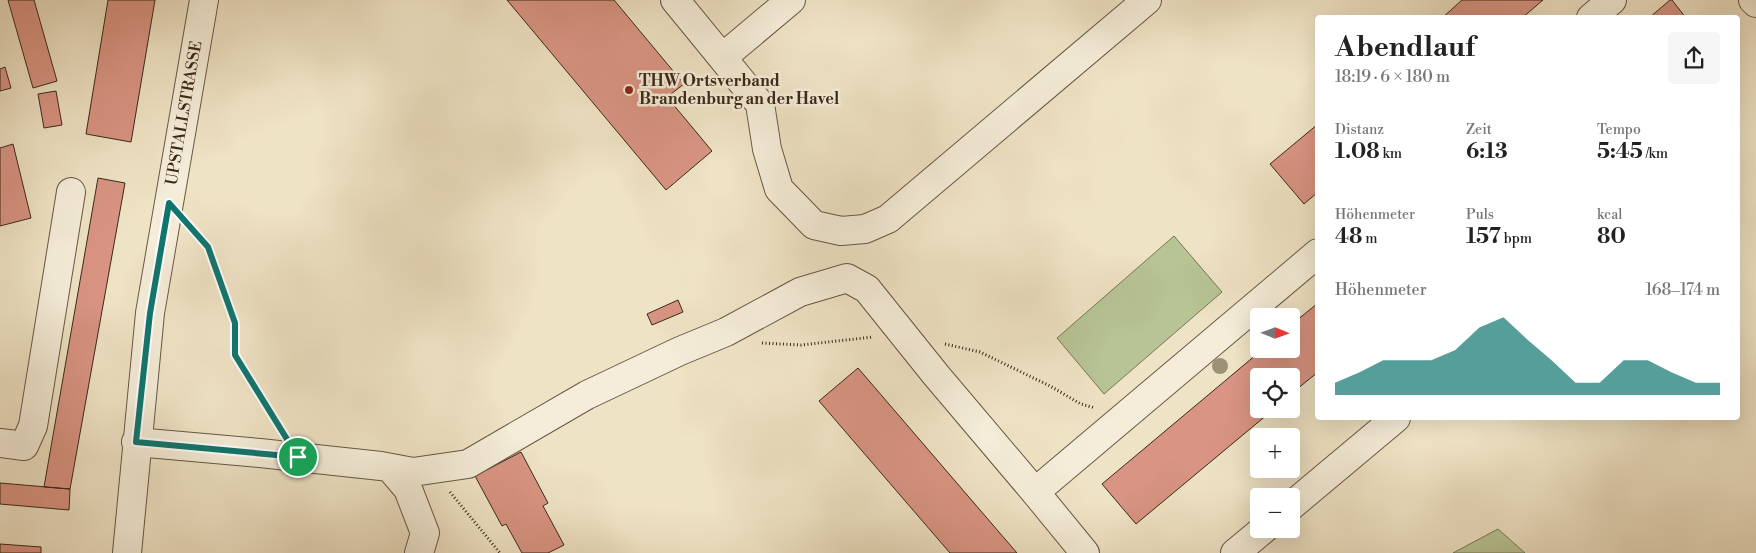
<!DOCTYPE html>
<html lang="de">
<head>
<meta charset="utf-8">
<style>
	body { margin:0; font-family:"Libre Bodoni",serif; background:#f6f6f6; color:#222; height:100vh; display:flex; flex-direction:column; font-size:19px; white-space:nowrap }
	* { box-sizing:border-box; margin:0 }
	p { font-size:16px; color:#767676 }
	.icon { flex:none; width:28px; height:28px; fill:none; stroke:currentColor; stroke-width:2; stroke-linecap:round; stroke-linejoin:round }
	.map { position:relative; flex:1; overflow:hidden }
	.drawer { position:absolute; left:1315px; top:15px; width:425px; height:405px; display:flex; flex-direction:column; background:#fff; border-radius:5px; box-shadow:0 5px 20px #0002 }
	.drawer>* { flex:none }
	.needle { width:32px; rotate:91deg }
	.controls { position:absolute; left:1250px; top:308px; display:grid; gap:10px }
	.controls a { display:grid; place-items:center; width:50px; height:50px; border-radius:5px; background:#fff; box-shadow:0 5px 20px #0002; font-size:25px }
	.pin { position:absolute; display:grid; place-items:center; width:42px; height:42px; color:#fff; margin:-21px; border:2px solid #fff; border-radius:50%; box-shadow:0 1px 5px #0007 }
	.round { display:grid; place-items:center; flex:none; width:52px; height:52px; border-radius:5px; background:#f6f6f6 }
	.head { display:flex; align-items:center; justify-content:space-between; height:85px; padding:0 20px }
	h1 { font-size:28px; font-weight:800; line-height:38px }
	.figures { display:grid; grid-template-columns:repeat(3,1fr); gap:8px; height:85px; padding:5px 20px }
	.figures div { display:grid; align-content:center }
	.figures b { font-size:21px; font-weight:800 }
	.figures small { font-size:14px; font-weight:400 }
	.figures p { font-size:14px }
	.chart { height:140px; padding:10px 20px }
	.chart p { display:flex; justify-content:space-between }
	.chart svg { width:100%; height:90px; margin-top:5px; fill:#0f766e; opacity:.7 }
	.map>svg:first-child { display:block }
</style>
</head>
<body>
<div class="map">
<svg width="1756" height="553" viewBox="0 0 1756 553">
	<rect width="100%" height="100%" fill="#efe3c5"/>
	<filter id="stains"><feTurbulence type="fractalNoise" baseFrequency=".004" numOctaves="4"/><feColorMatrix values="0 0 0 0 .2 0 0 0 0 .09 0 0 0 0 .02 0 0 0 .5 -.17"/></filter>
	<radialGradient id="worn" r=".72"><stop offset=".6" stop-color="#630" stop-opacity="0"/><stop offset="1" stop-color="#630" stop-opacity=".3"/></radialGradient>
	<path fill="#b7c496" stroke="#787658" d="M 1174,236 L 1222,292 L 1104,394 L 1057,338 Z
		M 1498,529 L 1525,553 L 1453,553 Z"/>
	<path fill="#d99483" stroke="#3a281a" d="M 8,0 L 34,0 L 57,81 L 33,88 Z
		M 108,0 L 155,0 L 131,142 L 86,134 Z
		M 507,0 L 614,0 L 684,84 L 667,97 L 712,151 L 666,190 Z
		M 1462,0 L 1543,0 L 1522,18 L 1442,18 Z
		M 1670,0 L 1672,0 L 1686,18 L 1649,18 Z
		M 5,67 L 11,88 L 0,91 L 0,69 Z
		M 56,91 L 62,125 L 44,128 L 38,94 Z
		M 1318,124 L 1318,192 L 1304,204 L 1270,164 Z
		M 13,144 L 31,218 L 0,226 L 0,148 Z
		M 98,178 L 125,183 L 70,489 L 44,487 Z
		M 678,300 L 683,312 L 652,325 L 647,314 Z
		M 1318,303 L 1318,372 L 1291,394 L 1291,376 L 1259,376 L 1259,409 L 1274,409 L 1136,524 L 1102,484 L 1263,349 L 1291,349 L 1291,325 Z
		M 858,368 L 1017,553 L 950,553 L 819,401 Z
		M 521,452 L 548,503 L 543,506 L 564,545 L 548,553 L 522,553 L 506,524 L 502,526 L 475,476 Z
		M 0,483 L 70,489 L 69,510 L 0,504 Z
		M 0,544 L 41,547 L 41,553 L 0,553 Z"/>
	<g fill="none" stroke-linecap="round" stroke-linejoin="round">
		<defs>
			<path id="minor" d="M 675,0 L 760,104 L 767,149 L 779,189 L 814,225 L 841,231 L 865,229 L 888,219 L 1147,0
				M 1753,0 L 1756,3
				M 1591,18 L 1612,0
				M 723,57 L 791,0
				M 136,442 L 260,453 L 381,466 L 413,472 L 468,464 L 587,395 L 680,351 L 726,332 L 800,292 L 847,278 L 867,289 L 936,375 L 1035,492
				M 0,443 L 24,446 L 33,426 L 71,192
				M 391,469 L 408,489 L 425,533 L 419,553
				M 1291,506 L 1396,418
				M 127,553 L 150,313 L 204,0
				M 1085,553 L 1035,492 L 1318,253
				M 1235,553 L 1264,529"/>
		</defs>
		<use href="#minor" stroke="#675745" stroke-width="30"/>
		<path stroke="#3a281a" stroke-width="3" stroke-dasharray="1 2.5" stroke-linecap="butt" d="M 191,228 L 208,247 L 235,323 L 235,355 L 281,430
			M 762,343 L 801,345 L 873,337
			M 945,344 L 980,352 L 1050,386 L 1081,404 L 1095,408
			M 450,492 L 500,553"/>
		<use href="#minor" stroke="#f5edd9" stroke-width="28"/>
	</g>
	<circle fill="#9c9278" cx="1220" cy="366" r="8"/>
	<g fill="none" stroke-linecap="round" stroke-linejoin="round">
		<defs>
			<path id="route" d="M 169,203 L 208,247 L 235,323 L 235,355 L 298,457 L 136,442 L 150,313 Z"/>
		</defs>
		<use href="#route" stroke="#fff" stroke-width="10"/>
		<use href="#route" stroke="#0f766e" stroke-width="6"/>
	</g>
	<circle fill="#8f2418" stroke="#f5edd9" stroke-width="2" cx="629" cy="90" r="5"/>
	<g text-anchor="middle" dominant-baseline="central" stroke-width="5" stroke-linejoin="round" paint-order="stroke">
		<g font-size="16" font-weight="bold" fill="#3a281a" stroke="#f5edd9" text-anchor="start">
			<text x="639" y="81">THW Ortsverband<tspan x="639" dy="18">Brandenburg an der Havel</tspan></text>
		</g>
		<g font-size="16" fill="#3a281a" stroke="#f5edd9">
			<text transform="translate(184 113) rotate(-80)">UPSTALLSTRASSE</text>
		</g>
	</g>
	<rect width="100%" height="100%" filter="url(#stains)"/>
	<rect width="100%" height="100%" fill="url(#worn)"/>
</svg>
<div class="controls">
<a><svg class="needle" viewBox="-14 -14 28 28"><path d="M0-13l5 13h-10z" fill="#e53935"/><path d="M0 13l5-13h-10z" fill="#767676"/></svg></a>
<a><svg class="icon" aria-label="locate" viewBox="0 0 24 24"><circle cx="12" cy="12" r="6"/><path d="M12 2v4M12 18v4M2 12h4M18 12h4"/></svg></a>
<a>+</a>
<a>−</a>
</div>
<div class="pin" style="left:298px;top:457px;background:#1e9e55"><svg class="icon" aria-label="arrive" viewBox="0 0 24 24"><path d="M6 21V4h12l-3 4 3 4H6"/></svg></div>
<section class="drawer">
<div class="head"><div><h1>Abendlauf</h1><p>18:19 · 6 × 180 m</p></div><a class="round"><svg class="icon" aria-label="share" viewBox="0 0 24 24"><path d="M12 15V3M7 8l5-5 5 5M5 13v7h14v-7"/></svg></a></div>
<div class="figures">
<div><p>Distanz</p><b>1.08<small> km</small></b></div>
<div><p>Zeit</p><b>6:13</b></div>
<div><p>Tempo</p><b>5:45<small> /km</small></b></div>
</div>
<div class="figures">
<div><p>Höhenmeter</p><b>48<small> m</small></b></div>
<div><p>Puls</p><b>157<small> bpm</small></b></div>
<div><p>kcal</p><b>80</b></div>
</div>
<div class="chart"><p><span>Höhenmeter</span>168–174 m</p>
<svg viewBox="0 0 160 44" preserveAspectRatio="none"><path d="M0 44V38L10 33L20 27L30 27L40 27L50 22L60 11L70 6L80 17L90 27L100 38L110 38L120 27L130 27L140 33L150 38L160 38V44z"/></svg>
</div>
</section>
</div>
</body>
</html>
